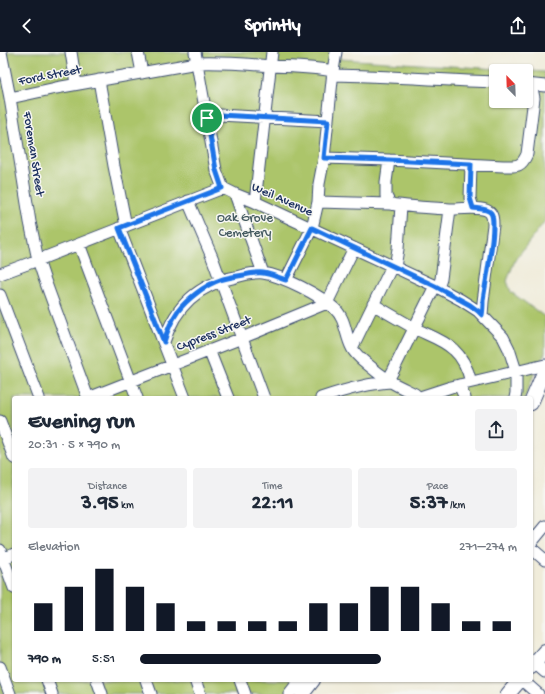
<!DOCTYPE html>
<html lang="en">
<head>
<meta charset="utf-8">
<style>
	body { margin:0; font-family:"Gochi Hand",sans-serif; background:#f2f2f3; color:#1f2937; height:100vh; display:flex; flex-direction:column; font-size:15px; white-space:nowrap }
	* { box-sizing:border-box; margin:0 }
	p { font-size:13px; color:#747a83 }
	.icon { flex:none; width:22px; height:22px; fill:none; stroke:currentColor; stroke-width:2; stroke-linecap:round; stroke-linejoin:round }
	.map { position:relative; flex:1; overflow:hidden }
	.drawer { position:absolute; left:12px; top:344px; width:521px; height:286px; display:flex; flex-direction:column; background:#fff; border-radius:4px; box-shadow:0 1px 3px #0004 }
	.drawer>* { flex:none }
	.needle { width:26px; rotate:337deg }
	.tools { position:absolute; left:489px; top:12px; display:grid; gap:8px }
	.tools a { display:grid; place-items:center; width:44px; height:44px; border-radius:4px; background:#fff; box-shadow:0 1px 3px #0004; font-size:20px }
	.pin { position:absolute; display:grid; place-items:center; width:34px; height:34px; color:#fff; margin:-17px; border:2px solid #fff; border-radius:50%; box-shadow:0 1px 4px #0007 }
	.round { display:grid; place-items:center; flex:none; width:42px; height:42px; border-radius:4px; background:#f2f2f3 }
	.headline { display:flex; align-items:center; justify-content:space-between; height:68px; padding:0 16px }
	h1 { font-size:22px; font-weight:700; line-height:30px }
	.figures { display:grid; grid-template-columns:repeat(3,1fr); gap:6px; height:68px; padding:4px 16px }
	.figures div { display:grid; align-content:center; border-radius:4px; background:#f2f2f3; text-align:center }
	.figures b { font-size:20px; font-weight:700 }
	.figures small { font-size:11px; font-weight:400 }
	.figures p { font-size:11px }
	.chart { height:112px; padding:8px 16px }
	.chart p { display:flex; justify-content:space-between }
	.chart svg { width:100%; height:72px; margin-top:4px; stroke:#111827; stroke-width:6 }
	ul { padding:0 16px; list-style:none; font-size:13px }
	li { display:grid; grid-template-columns:64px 48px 1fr; align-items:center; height:30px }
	li i { height:10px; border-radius:5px; background:#111827 }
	header { display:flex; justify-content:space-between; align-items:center; height:52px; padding:0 16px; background:#111827; color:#fff; font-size:18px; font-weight:700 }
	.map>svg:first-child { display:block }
</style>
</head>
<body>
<header><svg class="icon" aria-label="back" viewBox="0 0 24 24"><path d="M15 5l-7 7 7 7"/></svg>Sprintly<svg class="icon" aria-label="share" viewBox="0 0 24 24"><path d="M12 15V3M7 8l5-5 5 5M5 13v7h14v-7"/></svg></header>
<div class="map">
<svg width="545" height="642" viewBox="0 0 545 642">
	<rect width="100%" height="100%" fill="#f6f6f2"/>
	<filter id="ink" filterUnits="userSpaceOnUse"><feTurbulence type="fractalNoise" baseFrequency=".025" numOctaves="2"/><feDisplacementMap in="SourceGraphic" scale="8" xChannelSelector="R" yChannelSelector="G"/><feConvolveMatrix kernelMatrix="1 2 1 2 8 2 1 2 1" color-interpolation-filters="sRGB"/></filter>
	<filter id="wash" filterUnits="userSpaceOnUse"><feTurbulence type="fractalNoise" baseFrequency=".012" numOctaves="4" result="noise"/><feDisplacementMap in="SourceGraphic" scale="16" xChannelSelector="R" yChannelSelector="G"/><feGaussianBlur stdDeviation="0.9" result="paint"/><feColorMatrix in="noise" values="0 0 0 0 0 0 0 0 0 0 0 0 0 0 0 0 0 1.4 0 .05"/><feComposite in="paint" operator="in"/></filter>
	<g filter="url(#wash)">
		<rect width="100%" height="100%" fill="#f0ecda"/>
		<path fill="#acc56b" stroke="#647a64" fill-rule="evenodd" d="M 0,0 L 341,0 L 340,7 L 545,20 L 545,169 L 515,208 L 507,229 L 511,240 L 545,265 L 545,301 L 534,322 L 525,346 L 14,346 L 14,628 L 307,628 L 296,642 L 0,642 ZM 496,19 L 526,19 L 526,49 L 496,49 Z"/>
	</g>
	<g filter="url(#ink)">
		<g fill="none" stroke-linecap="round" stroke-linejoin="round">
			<defs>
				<path id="minor" d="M 1,0 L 10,46 L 30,170 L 38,208 L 44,226 L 88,346
					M 71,0 L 76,32
					M 138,0 L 142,21
					M 195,0 L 216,118 L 223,136
					M 333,23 C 387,24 441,28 496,30
					M 99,28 L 114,114 L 126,174
					M 526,32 L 545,34
					M 10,46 L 56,36 L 197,11 C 222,10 247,12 271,14 C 292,15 313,15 333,19
					M 207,65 L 219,63 L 328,69
					M 324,106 L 389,108 L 503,114 C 516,114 521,116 527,102 L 534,46 L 532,36 L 528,32
					M 389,108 L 386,130 L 386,144 L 390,152
					M 471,113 L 470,146 L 473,156
					M 235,142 L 263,221
					M 188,149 L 212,205 L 264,346
					M 255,150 L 272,0
					M 318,150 L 390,152 C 410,155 431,156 450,157 C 459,157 481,154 488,159 C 493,162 493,168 493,173 L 483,250 L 482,263
					M 119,176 L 185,346
					M 79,192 L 137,346
					M 395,215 L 398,197 L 401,154
					M 0,222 L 38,208 L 223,136 L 235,142 L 255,150 L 435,234 L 461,248 L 478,259 L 503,285 L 509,297 L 516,319 L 516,341 L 515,346
					M 286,228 L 312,176 L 318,150 L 319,132 L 324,106 L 333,19 L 336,0
					M 438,236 L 441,227 L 450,157
					M 0,243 L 39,346
					M 327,251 L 354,196
					M 373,252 C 387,261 402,269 416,277 C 428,283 444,288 454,298 C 463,306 468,318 471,330
					M 164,290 C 175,254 199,232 236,225 C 244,223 254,220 263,221 C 283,224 320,243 335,257 C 346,267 345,283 352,296 C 355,302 361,307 366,311 C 374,318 382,324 391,330 C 398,334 407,338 415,342 L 416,346
					M 352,296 L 392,214
					M 209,298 L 228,346
					M 388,328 L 393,319 L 435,234
					M 459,333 L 465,346
					M 88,346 L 242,286 L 327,251
					M 321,346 C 344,338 368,331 392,330
					M 417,346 L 451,335 L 545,313
					M 0,369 L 14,406
					M 531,491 L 545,474
					M 531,496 L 545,508
					M 0,498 L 14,536
					M 0,508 L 14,502
					M 531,608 L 545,620
					M 0,615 L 10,642
					M 47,628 L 52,642
					M 97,628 L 102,642
					M 146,628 L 151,642
					M 195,628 L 200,642
					M 240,628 L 245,642
					M 522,628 L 538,642
					M 289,642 L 300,628"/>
				<path id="major" d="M 531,351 L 545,318
					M 531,615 L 545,599
					M 302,642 L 313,628
					M 508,642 L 520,628"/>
			</defs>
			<use href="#minor" stroke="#3b4b71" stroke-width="13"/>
			<use href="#major" stroke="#3b4b71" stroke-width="16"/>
			<use href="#minor" stroke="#fff" stroke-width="11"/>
			<use href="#major" stroke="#fff" stroke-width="14"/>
		</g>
	</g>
	<g fill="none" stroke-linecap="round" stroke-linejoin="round" filter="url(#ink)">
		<defs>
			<path id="route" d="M 219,63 L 328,69 L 324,106 L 389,108 L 471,112 L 470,146 L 473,156 C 479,157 487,156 491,161 C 498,171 485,233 483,248 C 483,253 483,258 482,263 L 478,259 L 470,253 L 435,234 L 312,176 L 286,228 C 279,226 271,222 263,221 C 254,220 246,223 238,224 C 232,225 226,226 220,228 C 205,233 187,247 178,259 C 171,269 167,279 164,290 L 119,176 L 222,136 L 216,118 L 207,66 Z"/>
		</defs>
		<use href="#route" stroke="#fff" stroke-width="8"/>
		<use href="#route" stroke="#1a73e8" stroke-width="5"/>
	</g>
	<g text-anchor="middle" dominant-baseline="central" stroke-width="3" stroke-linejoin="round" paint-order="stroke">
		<g font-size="13" fill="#1b2f5e" stroke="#f6f6f2">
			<text transform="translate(50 24) rotate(-11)">Ford Street</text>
			<text transform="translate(33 102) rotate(81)">Foreman Street</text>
			<text transform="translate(282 148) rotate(24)">Weil Avenue</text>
			<text transform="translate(214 282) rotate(-21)">Cypress Street</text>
		</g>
		<g font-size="13" fill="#465c62" stroke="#f6f6f2">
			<text x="245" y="166">Oak Grove<tspan x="245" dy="15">Cemetery</tspan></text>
		</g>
	</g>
</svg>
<div class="tools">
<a><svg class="needle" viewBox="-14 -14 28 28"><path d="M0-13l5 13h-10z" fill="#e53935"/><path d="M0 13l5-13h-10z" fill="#747a83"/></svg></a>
</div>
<div class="pin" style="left:207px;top:66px;background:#1e9e55"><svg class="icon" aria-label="arrive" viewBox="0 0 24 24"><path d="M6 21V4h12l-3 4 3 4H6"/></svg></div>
<section class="drawer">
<div class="headline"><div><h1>Evening run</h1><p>20:31 · 5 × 790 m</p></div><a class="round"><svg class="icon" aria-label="share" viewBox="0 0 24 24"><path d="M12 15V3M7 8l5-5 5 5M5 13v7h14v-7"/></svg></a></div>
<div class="figures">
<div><p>Distance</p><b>3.95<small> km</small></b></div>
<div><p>Time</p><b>22:11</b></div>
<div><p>Pace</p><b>5:37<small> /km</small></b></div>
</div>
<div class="chart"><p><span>Elevation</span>271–274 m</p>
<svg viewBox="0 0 160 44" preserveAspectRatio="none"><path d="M5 44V27M15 44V17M25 44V6M35 44V17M45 44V27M55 44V38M65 44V38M75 44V38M85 44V38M95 44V27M105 44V27M115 44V17M125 44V17M135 44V27M145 44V38M155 44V38"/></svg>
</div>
<ul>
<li><b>790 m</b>5:51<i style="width:64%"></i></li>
</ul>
</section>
</div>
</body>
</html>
